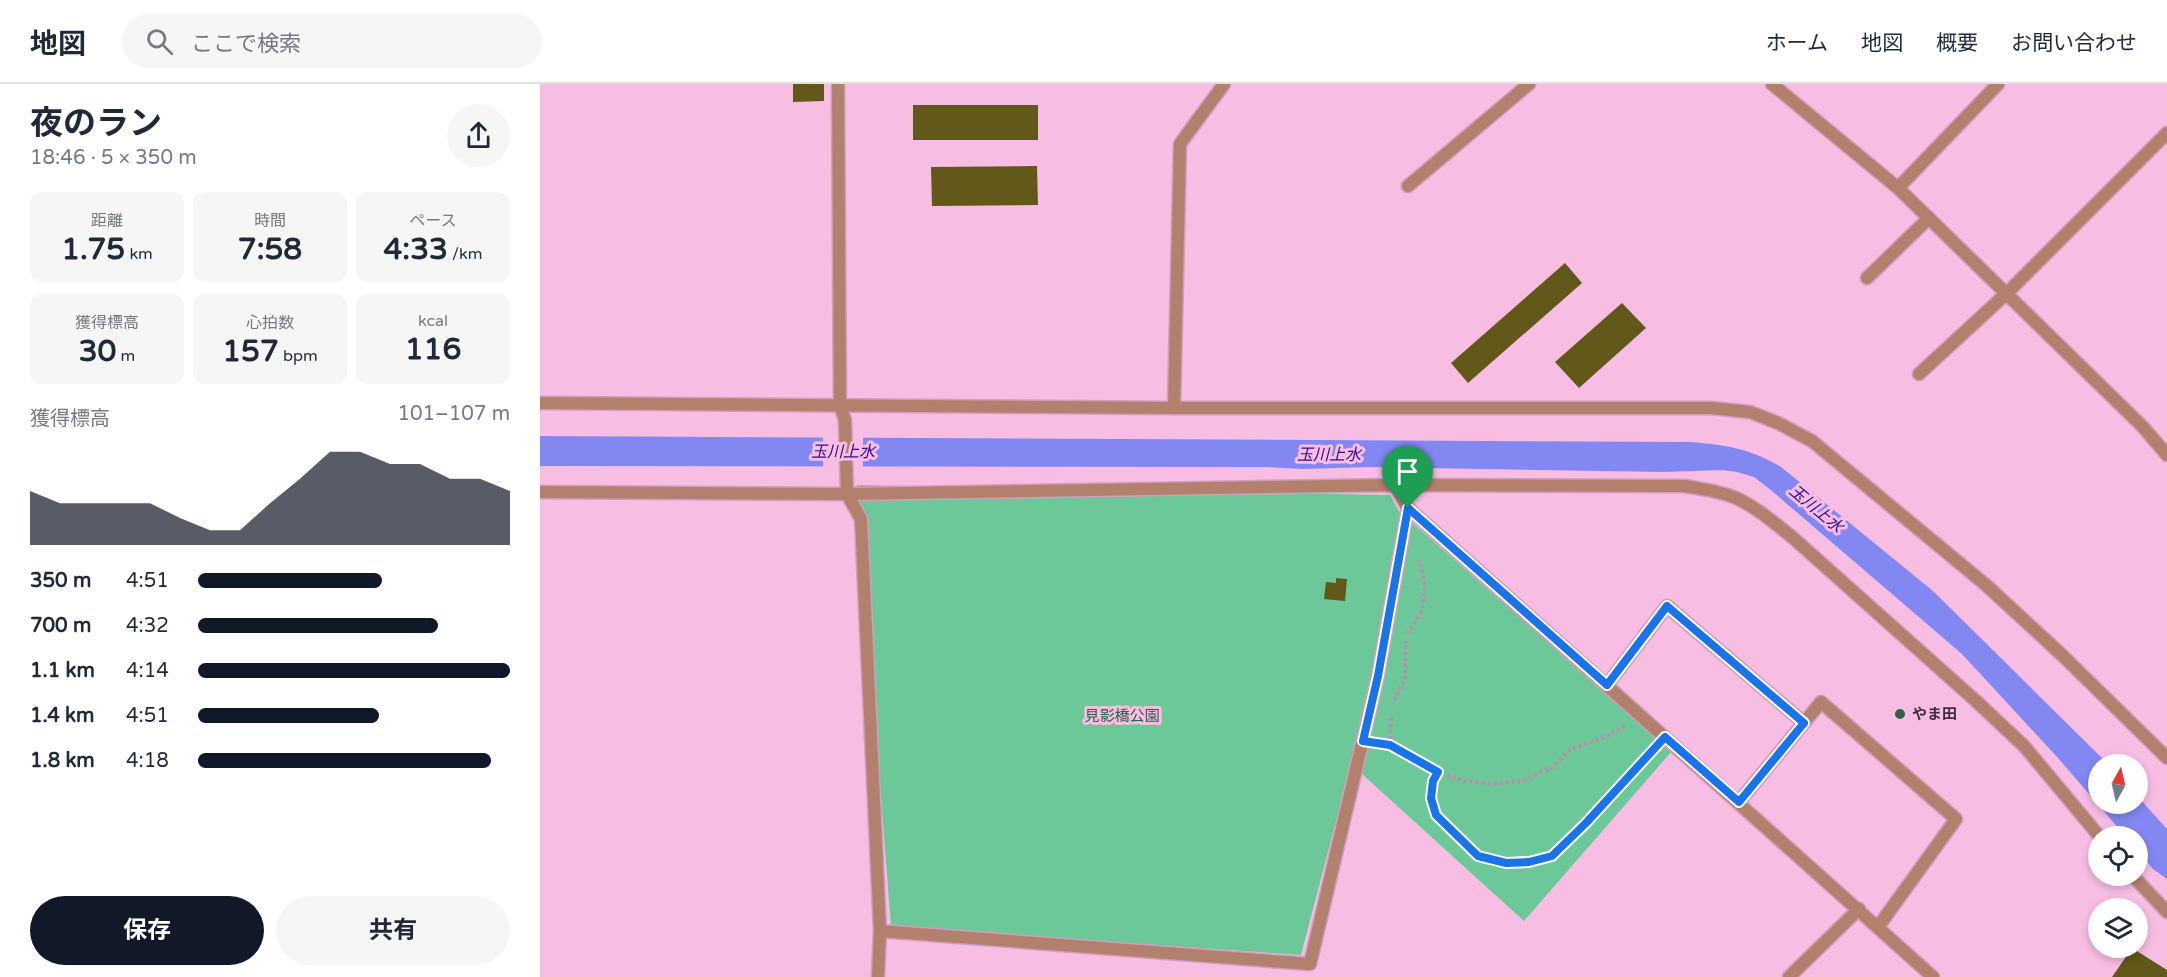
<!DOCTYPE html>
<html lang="ja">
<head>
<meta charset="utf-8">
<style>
	body { margin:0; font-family:"Varela Round","Noto Sans JP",sans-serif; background:#f6f6f7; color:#1f2937; height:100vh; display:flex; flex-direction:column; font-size:22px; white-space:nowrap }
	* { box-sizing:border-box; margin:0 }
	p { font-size:20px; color:#747a83 }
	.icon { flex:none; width:33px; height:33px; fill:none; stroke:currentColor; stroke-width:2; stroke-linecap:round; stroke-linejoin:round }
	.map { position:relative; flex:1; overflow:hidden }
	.panel { display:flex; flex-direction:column; background:#fff; width:540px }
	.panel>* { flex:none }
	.needle { width:39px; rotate:8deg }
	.buttons { position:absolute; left:1548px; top:670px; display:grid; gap:12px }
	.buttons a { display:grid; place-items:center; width:60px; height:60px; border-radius:50%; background:#fff; box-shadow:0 3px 9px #0003; font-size:30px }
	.pin { position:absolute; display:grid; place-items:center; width:51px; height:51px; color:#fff; margin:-62px -26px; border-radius:50% 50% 50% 0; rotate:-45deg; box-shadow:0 0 6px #0007 }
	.pin .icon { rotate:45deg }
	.round { display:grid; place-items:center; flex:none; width:63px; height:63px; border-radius:32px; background:#f6f6f7 }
	.head { display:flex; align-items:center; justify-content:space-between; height:102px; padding:0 30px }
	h1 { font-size:33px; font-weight:700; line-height:45px }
	.figures { display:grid; grid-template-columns:repeat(3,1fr); gap:9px; height:102px; padding:6px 30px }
	.figures div { display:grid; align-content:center; border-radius:12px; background:#f6f6f7; text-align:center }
	.figures b { font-size:30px; font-weight:700 }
	.figures small { font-size:16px; font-weight:400 }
	.figures p { font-size:16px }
	.chart { height:168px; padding:12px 30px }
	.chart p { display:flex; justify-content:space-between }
	.chart svg { width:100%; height:108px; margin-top:6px; fill:#111827; opacity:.7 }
	.button { display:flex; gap:12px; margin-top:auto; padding:12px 30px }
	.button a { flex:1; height:69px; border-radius:36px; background:#111827; color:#fff; font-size:24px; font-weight:700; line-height:69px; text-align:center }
	.button a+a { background:#f6f6f7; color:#1f2937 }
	ul { padding:0 30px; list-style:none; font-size:20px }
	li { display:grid; grid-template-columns:96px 72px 1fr; align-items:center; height:45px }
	li i { height:15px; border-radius:8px; background:#111827 }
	header { display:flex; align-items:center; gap:36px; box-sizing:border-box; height:84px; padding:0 30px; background:#fff; border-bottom:2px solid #e0e1e3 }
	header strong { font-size:28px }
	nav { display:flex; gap:33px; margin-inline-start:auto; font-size:21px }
	.search { width:420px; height:54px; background:#f6f6f7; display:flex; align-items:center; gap:15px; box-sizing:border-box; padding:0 21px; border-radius:33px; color:#747a83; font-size:22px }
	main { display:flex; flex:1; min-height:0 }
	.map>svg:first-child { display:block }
</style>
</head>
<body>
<header>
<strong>地図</strong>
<div class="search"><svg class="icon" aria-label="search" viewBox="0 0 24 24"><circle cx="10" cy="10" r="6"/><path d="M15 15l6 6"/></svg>ここで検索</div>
<nav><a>ホーム</a><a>地図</a><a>概要</a><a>お問い合わせ</a></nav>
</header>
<main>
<section class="panel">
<div class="head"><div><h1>夜のラン</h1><p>18:46 · 5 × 350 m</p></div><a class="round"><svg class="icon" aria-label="share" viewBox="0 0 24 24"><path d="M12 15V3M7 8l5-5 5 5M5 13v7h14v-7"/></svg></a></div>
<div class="figures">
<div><p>距離</p><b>1.75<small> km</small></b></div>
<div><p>時間</p><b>7:58</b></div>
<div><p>ペース</p><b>4:33<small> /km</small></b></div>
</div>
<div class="figures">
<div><p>獲得標高</p><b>30<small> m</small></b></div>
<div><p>心拍数</p><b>157<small> bpm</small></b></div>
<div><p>kcal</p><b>116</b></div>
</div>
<div class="chart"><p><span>獲得標高</span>101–107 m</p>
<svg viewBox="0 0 160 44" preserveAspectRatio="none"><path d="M0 44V22L10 27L20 27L30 27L40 27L50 33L60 38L70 38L80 27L90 17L100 6L110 6L120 11L130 11L140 17L150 17L160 22V44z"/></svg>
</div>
<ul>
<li><b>350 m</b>4:51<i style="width:59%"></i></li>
<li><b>700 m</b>4:32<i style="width:77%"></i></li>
<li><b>1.1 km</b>4:14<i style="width:100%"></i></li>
<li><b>1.4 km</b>4:51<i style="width:58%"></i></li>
<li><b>1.8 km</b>4:18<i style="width:94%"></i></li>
</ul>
<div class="button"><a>保存</a><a>共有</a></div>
</section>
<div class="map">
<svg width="1627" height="893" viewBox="0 0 1627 893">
	<rect width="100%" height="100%" fill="#f7bde3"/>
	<path fill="#6dc899" d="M 317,401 L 850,411 L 859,427 L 1132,667 L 984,837 L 811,680 L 761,871 L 351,843 Z"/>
	<path fill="#8387f1" d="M 0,352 L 1150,358 C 1186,361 1209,364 1241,383 L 1393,507 L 1569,681 L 1558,681 L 1558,720 L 1598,720 L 1598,713 L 1627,745 L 1627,795 L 1613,785 L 1598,767 L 1598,753 L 1586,753 L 1518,674 L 1422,570 L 1232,407 L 1214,393 L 1197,388 L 1182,386 L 1124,388 L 827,383 L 763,385 L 726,383 L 0,382 Z"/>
	<path fill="#f7bde3" d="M 283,351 L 323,352 L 323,385 L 283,385 Z"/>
	<path fill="#625819" d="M 253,0 L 284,0 L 284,17 L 253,18 Z
		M 373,21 L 498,21 L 498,56 L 373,56 Z
		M 497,82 L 498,121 L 392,122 L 391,83 Z
		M 1025,179 L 1042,199 L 928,299 L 911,279 Z
		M 1082,219 L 1106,244 L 1039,304 L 1015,278 Z
		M 796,494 L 807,495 L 805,517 L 784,515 L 786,498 L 796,499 Z
		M 1592,864 L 1627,886 L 1627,893 L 1572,893 Z"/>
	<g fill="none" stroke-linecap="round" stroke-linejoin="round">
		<defs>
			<path id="service" d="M 868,102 L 989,0
				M 1358,104 L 1458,0
				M 1327,194 L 1389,134
				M 1067,601 L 1127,522 L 1264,639
				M 1199,718 L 1281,618 L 1416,735 L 1338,843
				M 1249,893 L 1319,825"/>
			<path id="minor" d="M 298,0 L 300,322 L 305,336 L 307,410 L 321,435 L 340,847 L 338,893
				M 1232,0 L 1358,104 L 1603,343 L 1627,371
				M 1379,290 L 1467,209 L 1627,49
				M 634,324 L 640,60 L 684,0
				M 855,401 L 868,424 L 1393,893
				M 0,408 L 307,410 L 855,401 L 1145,402 C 1162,405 1180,407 1196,414 C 1216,423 1233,438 1251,452 L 1436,617 L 1484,662 L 1560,753
				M 1593,792 L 1627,828
				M 340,847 L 770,880 L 838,592 L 868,424"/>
			<path id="tertiary" d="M 0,319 L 634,324 L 1171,324 L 1210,328 L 1238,339 L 1272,357 L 1446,501 L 1523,572 L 1627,674"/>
		</defs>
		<use href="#service" stroke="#cf9dbe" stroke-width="15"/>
		<use href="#minor" stroke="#cf9dbe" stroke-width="15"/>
		<use href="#tertiary" stroke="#cf9dbe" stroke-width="15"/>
		<path stroke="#bb8dab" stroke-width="4" stroke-dasharray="3 3" stroke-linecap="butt" d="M 867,550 L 882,527 L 885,504 L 880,476
			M 854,616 L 865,596 L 866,557
			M 1085,642 L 1061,655 L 1031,665 L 1013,683 L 983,697 L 955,700 L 924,697 L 898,688 L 893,697 L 891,714 L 896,731 L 938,772 L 966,779 L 989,778 L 1012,772 L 1113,667
			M 840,660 L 850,661 L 898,688
			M 850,661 L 851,632"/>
		<use href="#service" stroke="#b4806e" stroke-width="12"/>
		<use href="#minor" stroke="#b4806e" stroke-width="12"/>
		<use href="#tertiary" stroke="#b4806e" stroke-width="12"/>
	</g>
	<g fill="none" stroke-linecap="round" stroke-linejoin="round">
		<defs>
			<path id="route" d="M 868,424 L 1067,601 L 1127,522 L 1264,639 L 1199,718 L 1125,653 L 1046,739 L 1012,772 L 989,778 L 966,779 L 938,772 L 896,731 L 891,714 L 893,697 L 898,688 L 850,661 L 823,657 L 838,592 Z"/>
		</defs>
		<use href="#route" stroke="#fff" stroke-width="12"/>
		<use href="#route" stroke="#1a73e8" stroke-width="8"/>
	</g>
	<circle fill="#2e6348" stroke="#f7bde3" stroke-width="2" cx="1360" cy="630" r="6"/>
	<g text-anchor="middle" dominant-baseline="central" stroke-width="6" stroke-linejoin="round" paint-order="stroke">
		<g font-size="15" font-weight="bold" fill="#432d3c" stroke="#f7bde3" text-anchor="start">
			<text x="1372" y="630">やま田</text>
		</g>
		<g font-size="15" fill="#285f44" stroke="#f7bde3">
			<text x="582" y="632">見影橋公園</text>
		</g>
		<g font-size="16" font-style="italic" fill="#2c098d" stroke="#f7bde3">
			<text x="303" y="368">玉川上水</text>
			<text x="789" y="371">玉川上水</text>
			<text transform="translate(1276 425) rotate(40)">玉川上水</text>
		</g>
	</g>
</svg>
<div class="buttons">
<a><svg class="needle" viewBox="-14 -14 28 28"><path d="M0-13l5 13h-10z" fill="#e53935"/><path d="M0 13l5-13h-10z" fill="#747a83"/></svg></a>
<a><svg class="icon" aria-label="locate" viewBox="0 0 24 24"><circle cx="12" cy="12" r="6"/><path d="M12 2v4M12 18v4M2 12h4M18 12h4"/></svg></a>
<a><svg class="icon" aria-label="layers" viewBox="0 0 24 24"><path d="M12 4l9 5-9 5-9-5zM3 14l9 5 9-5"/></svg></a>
</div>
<div class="pin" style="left:868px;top:424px;background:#1e9e55"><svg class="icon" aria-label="arrive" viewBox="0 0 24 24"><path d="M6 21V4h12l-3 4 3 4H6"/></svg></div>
</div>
</main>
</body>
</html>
